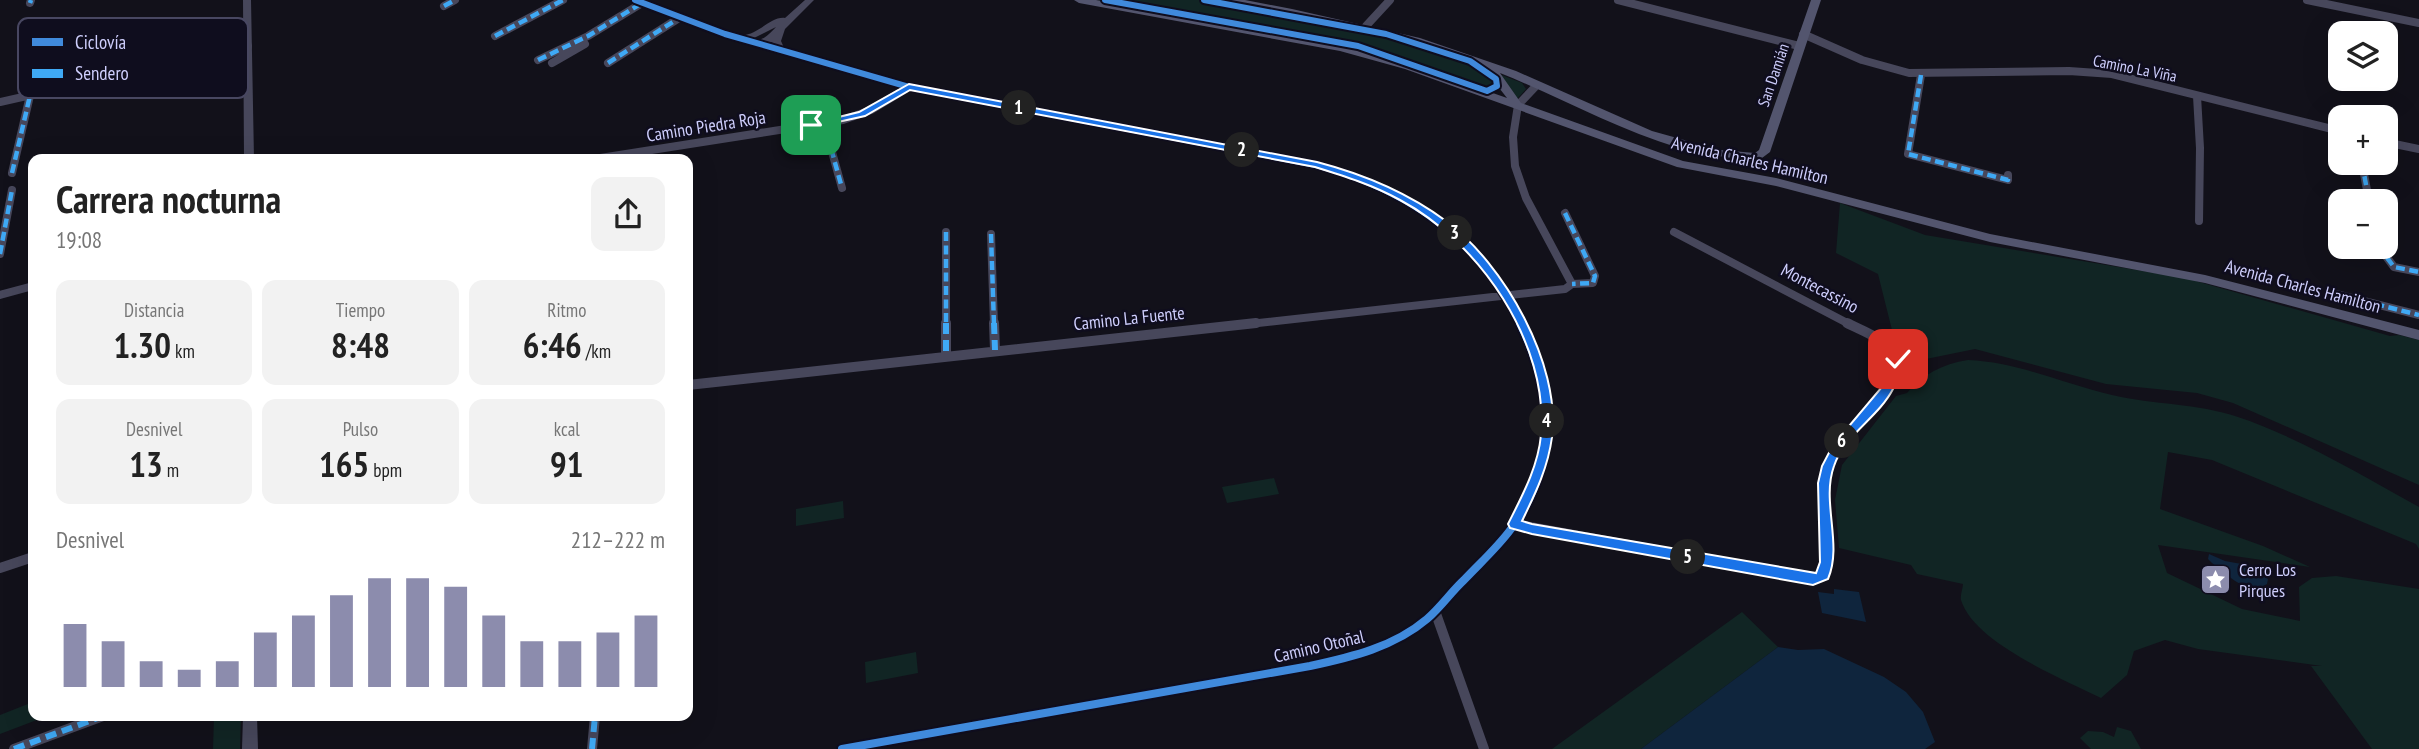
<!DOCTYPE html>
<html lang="es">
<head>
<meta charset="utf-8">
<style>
	body { margin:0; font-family:"PT Sans Narrow",sans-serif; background:#f2f2f2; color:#222; height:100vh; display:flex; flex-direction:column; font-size:26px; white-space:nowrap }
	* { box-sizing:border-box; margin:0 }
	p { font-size:23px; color:#767676 }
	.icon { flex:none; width:38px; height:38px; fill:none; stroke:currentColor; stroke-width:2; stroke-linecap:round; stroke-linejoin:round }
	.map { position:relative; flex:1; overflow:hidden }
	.side { position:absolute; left:28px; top:154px; width:665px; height:567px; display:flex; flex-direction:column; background:#fff; border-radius:14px; box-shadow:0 7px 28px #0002 }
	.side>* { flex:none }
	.fabs { position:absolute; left:2328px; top:21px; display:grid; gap:14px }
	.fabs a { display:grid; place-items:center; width:70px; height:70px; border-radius:14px; background:#fff; box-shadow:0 7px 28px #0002; font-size:35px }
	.pin { position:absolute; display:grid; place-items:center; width:60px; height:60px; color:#fff; margin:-30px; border-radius:14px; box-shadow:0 4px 10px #0006 }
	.km { position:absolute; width:35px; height:35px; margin:-18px; border-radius:50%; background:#222; color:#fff; font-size:19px; line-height:35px; text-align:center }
	.round { display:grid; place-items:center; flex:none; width:74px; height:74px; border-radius:14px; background:#f2f2f2 }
	.headline { display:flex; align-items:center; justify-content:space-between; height:119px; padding:0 28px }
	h1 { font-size:38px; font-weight:700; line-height:52px }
	.metrics { display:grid; grid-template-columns:repeat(3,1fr); gap:10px; height:119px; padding:7px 28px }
	.metrics div { display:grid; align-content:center; border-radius:14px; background:#f2f2f2; text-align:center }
	.metrics b { font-size:35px; font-weight:700 }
	.metrics small { font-size:19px; font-weight:400 }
	.metrics p { font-size:19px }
	.chart { height:196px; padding:14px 28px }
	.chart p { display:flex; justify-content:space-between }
	.chart svg { width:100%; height:126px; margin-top:7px; stroke:#8c8cad; stroke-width:6 }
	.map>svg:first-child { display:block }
</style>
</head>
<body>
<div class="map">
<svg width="2419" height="749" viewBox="0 0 2419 749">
	<rect width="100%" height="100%" fill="#12111a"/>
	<path fill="#112524" d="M 1097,0 L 1205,0 L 1332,20 L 1440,51 L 1522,83 L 1526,89 L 1517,99 L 1509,90 L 1489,91 L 1359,48 Z
		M 1840,203 L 1925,235 L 2185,278 L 2390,336 L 2399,335 L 2419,340 L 2419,485 L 2233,403 L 2197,393 L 2106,384 L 1975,349 L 1926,359 L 1898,385 L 1906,360 L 1895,342 L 1878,274 L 1836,253 Z
		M 1968,360 C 2018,362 2064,384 2112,395 C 2154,405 2197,403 2238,417 C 2298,437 2363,476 2419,507 L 2419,549 L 2416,544 L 2212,460 L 2168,452 L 2160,509 L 2263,546 L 2310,567 L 2158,545 L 2167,573 L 2242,609 L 2300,621 L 2299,587 L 2312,578 L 2336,576 L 2419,589 L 2419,749 L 2372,749 L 2311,666 L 2322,666 L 2198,649 L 2165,640 L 2134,651 L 2127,675 L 2101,698 C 2063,679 1974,643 1961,600 C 1960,595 1963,588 1963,584 L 1917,574 L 1911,565 L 1839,548 L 1835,500 L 1842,465 L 1896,396 L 1907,393 C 1922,375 1942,364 1968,360 Z
		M 1274,478 L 1279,494 L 1227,503 L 1222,487 Z
		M 843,501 L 844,518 L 796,526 L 796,509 Z
		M 1742,612 L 1778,647 L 1641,749 L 1552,749 Z
		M 916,652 L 918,673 L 866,683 L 865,662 Z
		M 33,702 L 33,716 L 43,716 L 42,718 L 0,734 L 0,715 Z
		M 214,716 L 241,716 L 240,749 L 213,749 Z
		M 2117,727 L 2131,731 L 2141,749 L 2091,749 L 2080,738 L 2088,731 L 2103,732 L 2114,737 Z"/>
	<path fill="#0f253d" d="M 2209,554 L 2225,561 L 2247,565 L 2261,572 L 2268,579 L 2267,584 C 2246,596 2230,576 2212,563 L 2208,559 Z
		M 1834,589 L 1859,592 L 1866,622 L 1822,613 L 1818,592 L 1834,594 Z
		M 1778,647 L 1798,650 L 1824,649 L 1884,677 L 1906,692 L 1923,712 L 1935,742 L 1925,749 L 1641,749 Z"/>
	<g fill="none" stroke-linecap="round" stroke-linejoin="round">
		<path stroke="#47475b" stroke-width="8" d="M 1618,0 L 1799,46
			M 2307,0 L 2419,23
			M 30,3 L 31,0
			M 444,6 L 455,0
			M 1366,26 L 1390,0
			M 1803,34 L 1862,60 L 1909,73 L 2069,71 L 2112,74 L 2340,131
			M 495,36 L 563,0
			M 759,44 L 909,87 L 1316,165 C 1407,189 1479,238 1521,325
			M 538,60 L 588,36 L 642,3
			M 552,63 L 585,44
			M 608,63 L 679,18
			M 1921,75 L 1908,154 L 2008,180 L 2008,175
			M 2197,96 L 2200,148 L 2199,221
			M 0,102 L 248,46
			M 824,123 L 842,188
			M 2385,142 L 2419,149
			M 594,159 L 843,120 L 871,110 L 909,87
			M 2362,163 L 2369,201
			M 12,173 L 42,44
			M 1565,213 L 1595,276 L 1593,283 L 1572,284
			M 946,232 L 946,325
			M 1674,232 L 1851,325
			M 991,234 L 994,325
			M 2379,247 L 2394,267 L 2419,272
			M 0,254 L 12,190
			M 2336,294 L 2419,315
			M 0,295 L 33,286
			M 1240,325 L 1565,289 L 1572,284 L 1526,198 L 1515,166 L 1513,137 L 1518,105 L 1536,86"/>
		<path stroke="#47475b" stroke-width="10" d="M 946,323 L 946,356
			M 994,323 L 995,350
			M 688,385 L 1256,323
			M 1514,524 L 1813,579 L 1824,575 L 1824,483 L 1828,466 L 1837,448 L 1887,389 L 1898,359 C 1889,340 1865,332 1847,323
			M 0,568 L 33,557
			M 1435,611 L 1484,749
			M 14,749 L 103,716
			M 592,749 L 595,716
			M 842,749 L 1310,666 C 1352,657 1394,647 1427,619 C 1441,607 1451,592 1464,580 C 1480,563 1497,548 1511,529 C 1559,463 1554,393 1520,323"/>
		<path fill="#47475b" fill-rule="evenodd" d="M 243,0 L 251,0 L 254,159 L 244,159 Z
			M 631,0 C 667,0 704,30 740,35 C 757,37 770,16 785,18 L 805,0 L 814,0 L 785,29 L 781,41 L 785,50 L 780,53 L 777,52 L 772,42 L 759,47 L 739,41 L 691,25 ZM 776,27 C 768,35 763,42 752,39 Z
			M 243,716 L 257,716 L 258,749 L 242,749 Z"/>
		<path fill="#53556e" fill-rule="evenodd" d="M 1074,0 L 1096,0 L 1341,45 L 1413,65 L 1507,98 L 1482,66 L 1473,62 L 1383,35 L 1229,3 L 1224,0 L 1245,0 L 1292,9 L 1420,38 L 1516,71 L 1652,131 L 1720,150 L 1755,153 L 1759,150 L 1811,0 L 1821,0 L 1770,152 L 1758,161 C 1731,158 1705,155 1679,148 C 1616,129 1560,97 1500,73 L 1521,103 L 1683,161 L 1776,178 L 1990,234 L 2205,275 L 2419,330 L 2419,340 L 2205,283 L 1990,242 L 1776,186 L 1677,167 L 1405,69 L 1340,51 L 1079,3 Z"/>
		<path stroke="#3fa9f5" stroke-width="4.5" stroke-dasharray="9 4.5" stroke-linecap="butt" d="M 30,3 L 31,0
			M 444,6 L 455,0
			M 495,36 L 563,0
			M 538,60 L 588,36 L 642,3
			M 608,63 L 679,18
			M 1921,75 L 1908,154 L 2008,180 L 2008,175
			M 824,123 L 842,188
			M 2362,163 L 2369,201
			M 12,173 L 42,44
			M 1565,213 L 1595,276 L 1593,283 L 1572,284
			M 946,232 L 946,325
			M 991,234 L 994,325
			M 2379,247 L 2394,267 L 2419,272
			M 0,254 L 12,190
			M 2336,294 L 2419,315"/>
		<path stroke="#3fa9f5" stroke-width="6" stroke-dasharray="11 6" stroke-linecap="butt" d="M 946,323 L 946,356
			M 994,323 L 995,350
			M 14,749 L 103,716
			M 592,749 L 595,716"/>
		<defs>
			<path id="cycleway-far1" d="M 635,0 L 725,34 L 909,87 L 1316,165 C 1407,189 1479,238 1521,325
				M 1105,0 L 1358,46 L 1487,91 L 1497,86 L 1496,79 L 1470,61 L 1386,34 L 1204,0"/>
			<path id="cycleway" d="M 842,749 L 1310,666 C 1352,657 1394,647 1427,619 C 1441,607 1451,592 1464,580 C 1480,563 1497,548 1511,529 C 1559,463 1554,393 1520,323"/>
		</defs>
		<use href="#cycleway-far1" stroke="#0f0d1e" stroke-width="10"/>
		<use href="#cycleway" stroke="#0f0d1e" stroke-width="12"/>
		<use href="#cycleway-far1" stroke="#408adc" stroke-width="6"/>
		<use href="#cycleway" stroke="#408adc" stroke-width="8"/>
	</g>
	<path fill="#1a73e8" stroke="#fff" stroke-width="2" d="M 909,84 L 1317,162 C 1363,174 1407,192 1446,221 C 1504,264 1561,364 1552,437 C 1548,468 1535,494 1522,521 L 1532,524 L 1816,573 L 1820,562 L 1818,483 L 1822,466 L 1833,445 L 1882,387 L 1894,356 L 1902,356 L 1903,359 C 1900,368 1897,380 1893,389 C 1878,418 1844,435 1834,466 C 1821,502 1843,544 1828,579 L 1813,585 L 1532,534 L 1510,528 L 1508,524 C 1522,496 1538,467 1541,435 C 1549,343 1479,242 1400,200 C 1373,185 1344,176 1315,167 L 910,90 L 865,116 L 811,128 L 806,125 L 859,112 Z"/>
	<defs>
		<symbol id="sight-square" viewBox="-11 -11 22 22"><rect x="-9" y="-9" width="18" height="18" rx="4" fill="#8c8cad" stroke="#0f0d1e"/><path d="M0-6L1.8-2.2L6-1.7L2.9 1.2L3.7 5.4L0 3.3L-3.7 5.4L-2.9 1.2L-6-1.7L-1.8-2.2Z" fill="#fff"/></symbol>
	</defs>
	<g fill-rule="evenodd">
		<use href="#sight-square" x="2198" y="562" width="35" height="35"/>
	</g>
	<g text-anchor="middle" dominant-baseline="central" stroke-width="5" stroke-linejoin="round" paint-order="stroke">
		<g font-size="16" fill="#cecefc" stroke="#0f0d1e">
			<text transform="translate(2135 68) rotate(11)">Camino La Viña</text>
			<text transform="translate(1773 75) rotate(-71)">San Damián</text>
		</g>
		<g font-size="18" fill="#cecefc" stroke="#0f0d1e">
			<text transform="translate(706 126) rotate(-9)">Camino Piedra Roja</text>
			<text transform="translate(1750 160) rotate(13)">Avenida Charles Hamilton</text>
			<text transform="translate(2303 286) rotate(15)">Avenida Charles Hamilton</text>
			<text transform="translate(1820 288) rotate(28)">Montecassino</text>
			<text transform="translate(1129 318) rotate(-6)">Camino La Fuente</text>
			<text transform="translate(1319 646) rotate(-13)">Camino Otoñal</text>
		</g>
		<g font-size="18" fill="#cecefc" stroke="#0f0d1e" text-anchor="start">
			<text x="2239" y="569">Cerro Los<tspan x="2239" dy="21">Pirques</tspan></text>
		</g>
	</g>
	<rect x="18" y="18" width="230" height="80" rx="10" fill="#0f0d1e" stroke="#484761" stroke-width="2"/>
	<rect x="32" y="38" width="31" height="8" fill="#408adc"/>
	<rect x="32" y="69" width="31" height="9" fill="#3fa9f5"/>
	<g font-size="19" fill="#cecefc">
		<text x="75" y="49">Ciclovía</text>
		<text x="75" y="80">Sendero</text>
	</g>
</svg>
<div class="fabs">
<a><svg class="icon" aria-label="layers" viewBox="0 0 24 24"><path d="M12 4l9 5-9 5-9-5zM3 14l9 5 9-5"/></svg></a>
<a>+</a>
<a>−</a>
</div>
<div class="pin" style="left:811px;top:125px;background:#1e9e55"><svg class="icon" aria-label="arrive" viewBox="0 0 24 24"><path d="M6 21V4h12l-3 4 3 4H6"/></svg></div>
<div class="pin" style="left:1898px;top:359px;background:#d93025"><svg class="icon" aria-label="check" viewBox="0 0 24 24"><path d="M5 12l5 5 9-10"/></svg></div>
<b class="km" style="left:1019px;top:108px">1</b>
<b class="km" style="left:1242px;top:150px">2</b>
<b class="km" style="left:1455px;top:233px">3</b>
<b class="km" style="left:1547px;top:421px">4</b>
<b class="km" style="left:1688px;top:557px">5</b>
<b class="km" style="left:1842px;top:441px">6</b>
<section class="side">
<div class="headline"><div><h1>Carrera nocturna</h1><p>19:08</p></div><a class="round"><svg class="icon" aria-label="share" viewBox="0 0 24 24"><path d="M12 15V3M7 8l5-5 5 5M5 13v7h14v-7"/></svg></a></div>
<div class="metrics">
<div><p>Distancia</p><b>1.30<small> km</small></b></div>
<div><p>Tiempo</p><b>8:48</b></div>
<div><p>Ritmo</p><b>6:46<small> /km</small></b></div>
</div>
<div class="metrics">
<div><p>Desnivel</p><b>13<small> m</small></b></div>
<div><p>Pulso</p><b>165<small> bpm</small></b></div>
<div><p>kcal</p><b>91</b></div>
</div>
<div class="chart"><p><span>Desnivel</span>212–222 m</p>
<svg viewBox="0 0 160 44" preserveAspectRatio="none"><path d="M5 44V22M15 44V28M25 44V35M35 44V38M45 44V35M55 44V25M65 44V19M75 44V12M85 44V6M95 44V6M105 44V9M115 44V19M125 44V28M135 44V28M145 44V25M155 44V19"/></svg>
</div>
</section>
</div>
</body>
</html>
